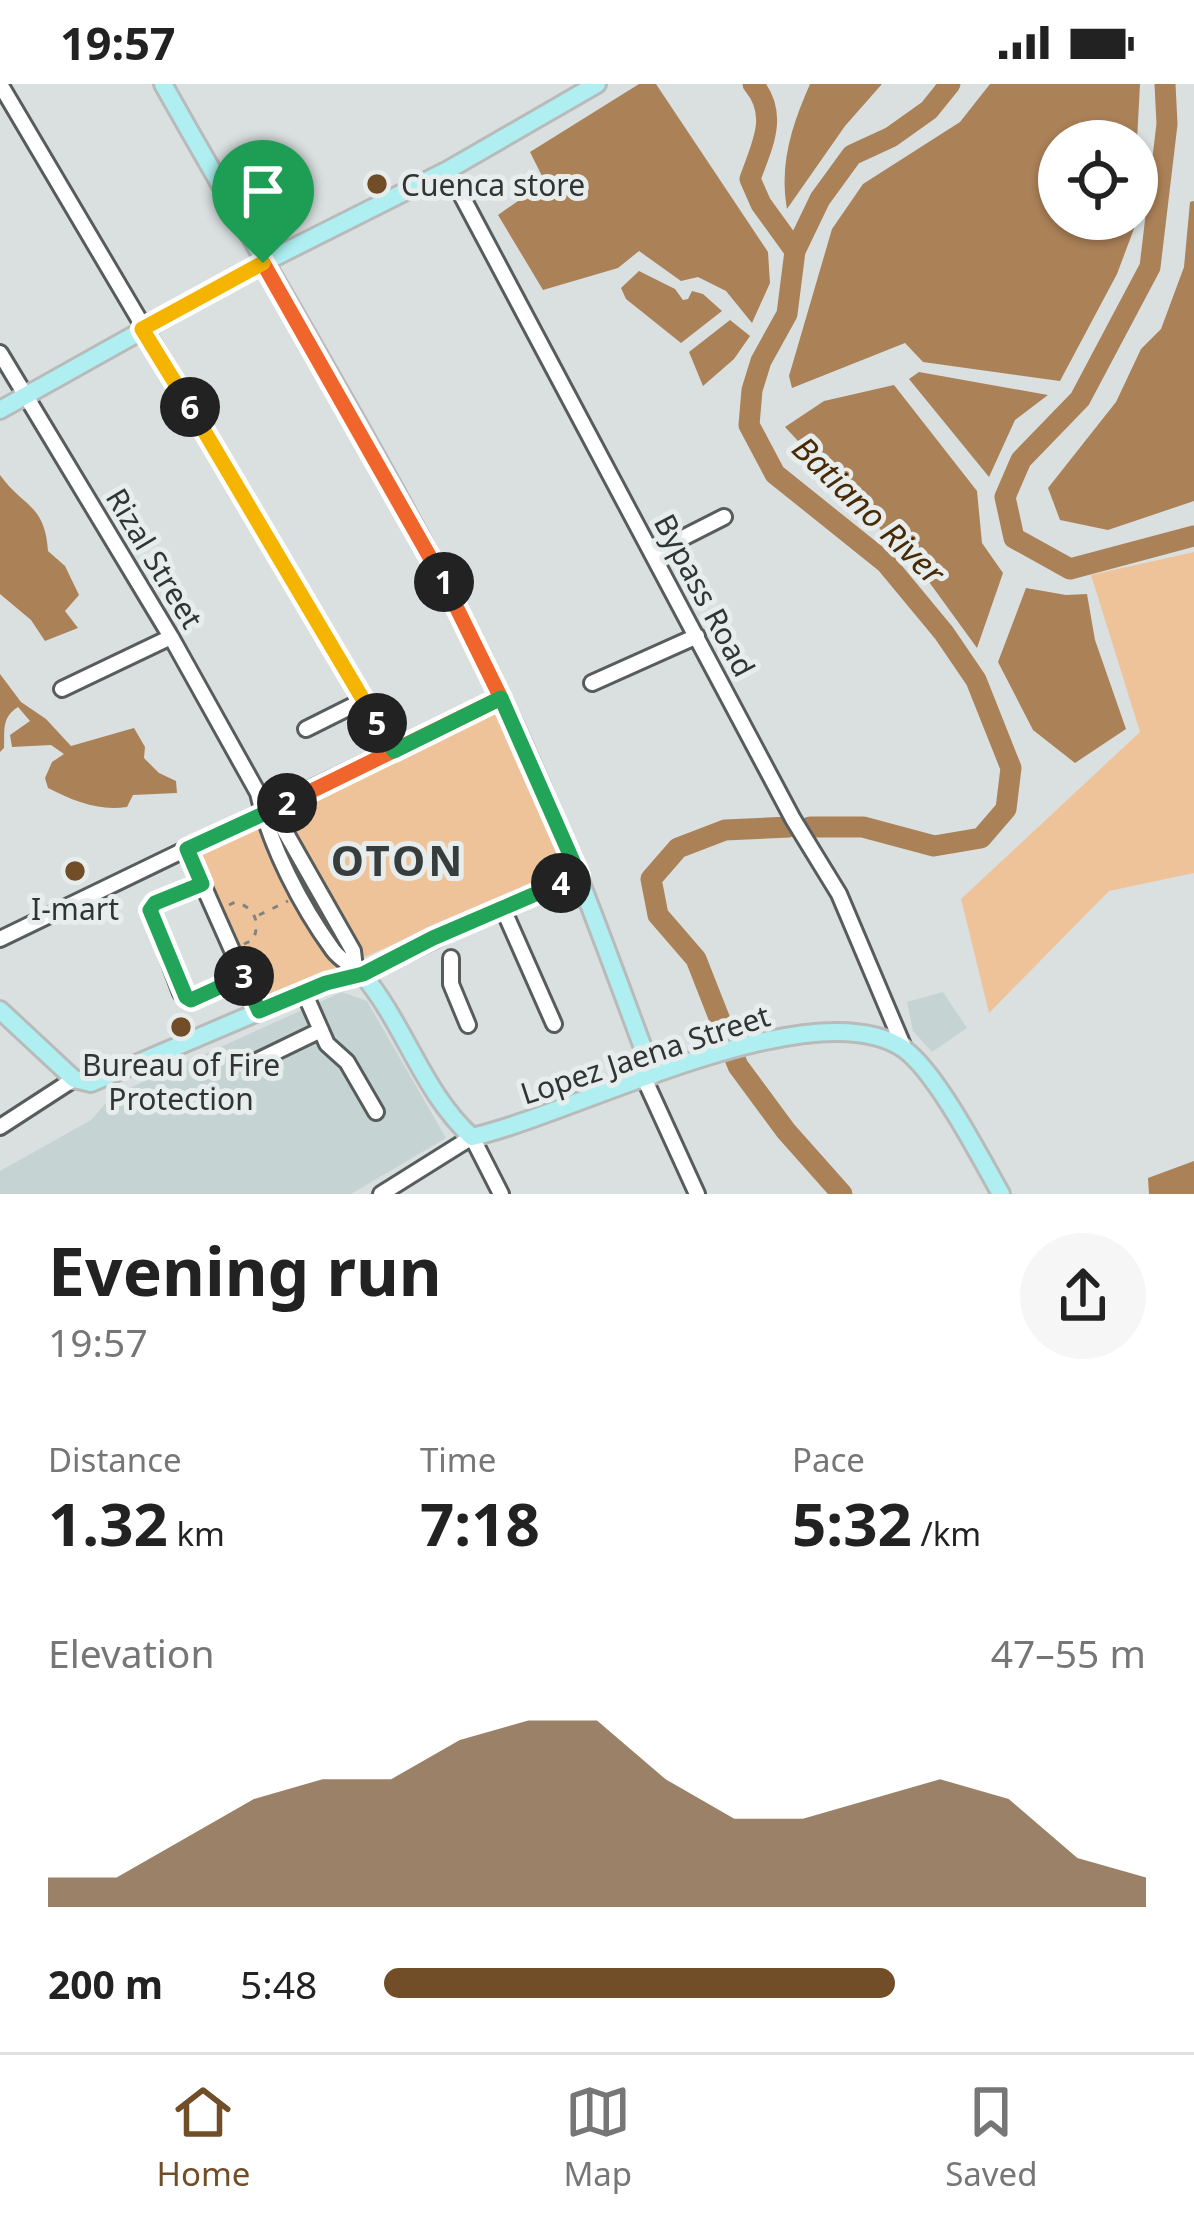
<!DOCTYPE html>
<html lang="en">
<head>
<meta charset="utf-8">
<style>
	body { margin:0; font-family:"Noto Sans",sans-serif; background:#f6f6f6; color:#222; height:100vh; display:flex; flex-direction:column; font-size:45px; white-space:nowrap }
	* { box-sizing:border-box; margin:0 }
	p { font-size:39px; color:#767676 }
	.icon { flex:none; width:66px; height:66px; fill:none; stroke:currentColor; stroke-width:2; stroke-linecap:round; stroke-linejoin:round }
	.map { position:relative; height:1110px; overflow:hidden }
	.details { display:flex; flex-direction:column; background:#fff; flex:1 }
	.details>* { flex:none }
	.controls { position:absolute; left:1038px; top:36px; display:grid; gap:24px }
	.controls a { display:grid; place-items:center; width:120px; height:120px; border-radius:50%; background:#fff; box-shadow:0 3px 9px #0004; font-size:60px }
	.pin { position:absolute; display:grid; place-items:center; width:102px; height:102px; color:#fff; margin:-123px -51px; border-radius:50% 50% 50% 0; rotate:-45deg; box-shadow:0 0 12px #0007 }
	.pin .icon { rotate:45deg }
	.km { position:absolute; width:60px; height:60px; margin:-30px; border-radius:50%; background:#222; color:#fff; font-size:33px; line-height:60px; text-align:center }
	.round { display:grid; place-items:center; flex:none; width:126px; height:126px; border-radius:63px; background:#f6f6f6 }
	.overview { display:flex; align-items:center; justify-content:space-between; height:204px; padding:0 48px }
	h1 { font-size:66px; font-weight:700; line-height:90px }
	.stats { display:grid; grid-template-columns:repeat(3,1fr); gap:18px; height:204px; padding:12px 48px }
	.stats div { display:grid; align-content:center }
	.stats b { font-size:60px; font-weight:700 }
	.stats small { font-size:33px; font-weight:400 }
	.stats p { font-size:33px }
	.chart { height:336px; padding:24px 48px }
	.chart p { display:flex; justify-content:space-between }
	.chart svg { width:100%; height:216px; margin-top:12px; fill:#714d28; opacity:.7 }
	ul { padding:0 48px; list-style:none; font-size:39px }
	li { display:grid; grid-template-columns:192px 144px 1fr; align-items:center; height:90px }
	li i { height:30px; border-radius:15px; background:#714d28 }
	.status { display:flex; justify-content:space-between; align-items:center; height:84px; padding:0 60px; background:#fff; direction:ltr }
	.status svg { height:33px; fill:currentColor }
	.menu { display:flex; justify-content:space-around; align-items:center; height:168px; border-top:3px solid #e0e0e0; background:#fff; font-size:33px; color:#767676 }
	.menu a { display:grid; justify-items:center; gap:6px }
	.menu .active { color:#714d28 }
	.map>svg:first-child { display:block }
</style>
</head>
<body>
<div class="status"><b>19:57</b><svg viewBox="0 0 49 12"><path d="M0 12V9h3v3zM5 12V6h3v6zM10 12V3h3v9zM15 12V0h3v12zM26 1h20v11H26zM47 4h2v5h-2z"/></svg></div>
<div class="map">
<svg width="1194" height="1110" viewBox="0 0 1194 1110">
	<rect width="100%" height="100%" fill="#dae0e0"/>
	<path fill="#c5d3d3" d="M 342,908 L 367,917 L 446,1054 L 351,1110 L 0,1110 L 0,1087 L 91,1036 L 112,1012 Z
		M 943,908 L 967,944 L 932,968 L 913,947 L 907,918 Z"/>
	<path fill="#efc399" d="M 1194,468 L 1194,789 L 1109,807 L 989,929 L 961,815 L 1140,648 L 1091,491 Z
		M 499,628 L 566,783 L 262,919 L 196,771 Z"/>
	<path fill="#ab8158" d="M 639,0 L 656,0 L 768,168 L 770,199 L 752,239 L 726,207 L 698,193 L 681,197 L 639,167 L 618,184 L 543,206 L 498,131 L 545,98 L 530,68 Z
		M 810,0 L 882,0 L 845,42 L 787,125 C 779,80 792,41 810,0 Z
		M 990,0 L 1140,0 L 1137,57 L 1059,57 L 1059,135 L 1137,135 L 1137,58 L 1147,110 L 1117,190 L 1060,297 L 923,278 L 905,259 L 792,304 L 789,292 L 832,145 L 863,100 L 960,38 Z
		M 1194,117 L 1194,417 L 1108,446 L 1060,436 L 1048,404 L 1116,318 L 1141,265 L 1161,245 L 1184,183 L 1190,118 Z
		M 639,187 L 675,205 L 683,216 L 688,215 L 692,207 L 703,210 L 722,227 L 681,259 L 626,215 L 621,204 Z
		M 730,236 L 750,252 L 734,275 L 703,302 L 689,268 Z
		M 919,288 L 1048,311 L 1015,336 L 989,393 L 909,295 Z
		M 894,301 L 977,407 L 982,459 L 1003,489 L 977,564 L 908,469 L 881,446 L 785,343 L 824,317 Z
		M 0,391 C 23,423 45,420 48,467 L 65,482 L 79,511 L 65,527 L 78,544 L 45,557 L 31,536 L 0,510 Z
		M 1026,504 L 1066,511 L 1087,510 L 1095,556 L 1126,645 L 1075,679 L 1033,646 L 998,578 Z
		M 0,590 L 21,618 L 46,635 L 71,662 L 134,644 L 145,663 L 144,674 L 159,689 L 176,697 L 177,709 L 133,711 L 127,723 C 97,727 74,717 48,704 L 45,694 L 52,678 L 64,670 L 51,661 L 12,663 L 10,651 L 30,637 L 18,623 C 1,634 5,646 4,664 L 0,668 Z
		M 1194,1077 L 1194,1110 L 1149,1110 L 1148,1094 Z"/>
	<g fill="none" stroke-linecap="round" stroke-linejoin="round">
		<path stroke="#ab8158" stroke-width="21" d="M 753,0 C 779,31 762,61 750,95 L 761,120 L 795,167 L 787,230 L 761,277 L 752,306 L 749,341 L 775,390 L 886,479 L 944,549 L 976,596 L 1011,684 L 1006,725 L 981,754 L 934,762 L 863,743 L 810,743
			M 1165,0 L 1167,40 L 1150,183 L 1080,315 L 1021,376 L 1005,413 L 1014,454 L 1070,485 L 1194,452
			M 795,167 L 820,115 L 852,71 L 891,53 L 929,26 L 950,0
			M 789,743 L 725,746 L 678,764 L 651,795 L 658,831 L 696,875 L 738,982 L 786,1047 L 842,1110"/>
		<defs>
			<path id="minor" d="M 0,0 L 394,667
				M 448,86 L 793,735 L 839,810 L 905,966
				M 0,269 L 171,553 L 258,709 C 270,762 301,822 333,866 C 340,876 353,882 363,891 L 505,821 L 579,791
				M 653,469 L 724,433
				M 592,599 L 697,552
				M 62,605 L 171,553
				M 306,645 L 364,616
				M 270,721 L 353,867 L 355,884
				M 187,765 L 259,927
				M 202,800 L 155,819 L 150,826 L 181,909 L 191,915 L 244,892
				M 508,836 L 554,940
				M 0,855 L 501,613
				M 451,874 L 451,900 L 468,941
				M 304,908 L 327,960 L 347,978 L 376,1028
				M 257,977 L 321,946
				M 644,994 L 697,1110
				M 0,1043 L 74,995
				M 381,1110 L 472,1053 L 501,1110"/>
			<path id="major" d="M 163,0 C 277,203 401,402 501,612 C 559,735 606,863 653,991
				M 0,326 L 263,179 L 448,86 L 597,0
				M 0,926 L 74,995 L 91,999 L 326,899 L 363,891 C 405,941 423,1009 472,1053 C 572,1031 814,902 904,965 C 937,989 980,1073 1001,1110"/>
		</defs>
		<use href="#minor" stroke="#575c5c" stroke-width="20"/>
		<use href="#major" stroke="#b9baba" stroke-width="22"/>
		<path stroke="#7f8383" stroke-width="3" stroke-dasharray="6 9" stroke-linecap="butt" d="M 229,821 L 235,818 C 254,823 261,837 253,856 L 244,860
			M 259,831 L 288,817"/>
		<use href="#minor" stroke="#fff" stroke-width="14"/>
		<use href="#major" stroke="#afeff1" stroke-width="16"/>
	</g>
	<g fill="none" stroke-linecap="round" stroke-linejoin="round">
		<defs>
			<path id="split-1" d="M 263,179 L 444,498"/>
			<path id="split-2" d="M 287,719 L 501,614 L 444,498"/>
			<path id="split-3" d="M 244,892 L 191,916 L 186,913 L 150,826 L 155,819 L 202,800 L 187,765 L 287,719"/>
			<path id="split-4" d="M 244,892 L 259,927 L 326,899 L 363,890 L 433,854 L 561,799"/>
			<path id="split-5" d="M 377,639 L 394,667 L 501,614 L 579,791 L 561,799"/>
			<path id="split-6" d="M 190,323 L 377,639"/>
			<path id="split-7" d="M 190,323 L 142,245 L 263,179"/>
		</defs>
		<use href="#split-1" stroke="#fff" stroke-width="24"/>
		<use href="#split-2" stroke="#fff" stroke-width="24"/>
		<use href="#split-3" stroke="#fff" stroke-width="24"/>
		<use href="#split-4" stroke="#fff" stroke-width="24"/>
		<use href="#split-5" stroke="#fff" stroke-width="24"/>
		<use href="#split-6" stroke="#fff" stroke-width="24"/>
		<use href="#split-7" stroke="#fff" stroke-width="24"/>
		<use href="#split-1" stroke="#f0652b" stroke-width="15"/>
		<use href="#split-2" stroke="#f0652b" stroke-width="15"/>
		<use href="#split-3" stroke="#22a559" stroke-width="15"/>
		<use href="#split-4" stroke="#22a559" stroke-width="15"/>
		<use href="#split-5" stroke="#22a559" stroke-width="15"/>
		<use href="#split-6" stroke="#f5b400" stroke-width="15"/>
		<use href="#split-7" stroke="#f5b400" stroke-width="15"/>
	</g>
	<g fill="#714d28" stroke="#e7eded" stroke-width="4.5">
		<circle cx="377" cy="100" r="12"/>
		<circle cx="75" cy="787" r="12"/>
		<circle cx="181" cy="943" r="12"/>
	</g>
	<g text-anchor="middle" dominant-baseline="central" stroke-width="10" stroke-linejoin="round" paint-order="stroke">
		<g font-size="30" fill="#323434" stroke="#e7eded">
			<text x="401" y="100" text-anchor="start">Cuenca store</text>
			<text x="75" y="824">I-mart</text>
			<text x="181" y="980">Bureau of Fire<tspan x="181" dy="34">Protection</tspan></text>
		</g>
		<g font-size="30" fill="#323434" stroke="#e7eded">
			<text transform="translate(155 474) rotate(59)">Rizal Street</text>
			<text transform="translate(705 511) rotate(62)">Bypass Road</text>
			<text transform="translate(645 970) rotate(-18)">Lopez Jaena Street</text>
		</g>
		<g font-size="33" font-style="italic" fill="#482a07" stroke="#e7eded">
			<text transform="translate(869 426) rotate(44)">Batiano River</text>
		</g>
		<g font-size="42" font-weight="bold" letter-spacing="3" fill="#373c3c" stroke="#e7eded">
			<text x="398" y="775">OTON</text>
		</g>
	</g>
</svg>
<div class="controls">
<a><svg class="icon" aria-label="locate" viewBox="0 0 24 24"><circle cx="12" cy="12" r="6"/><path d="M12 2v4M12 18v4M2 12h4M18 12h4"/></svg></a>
</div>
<div class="pin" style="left:263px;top:179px;background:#1e9e55"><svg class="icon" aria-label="arrive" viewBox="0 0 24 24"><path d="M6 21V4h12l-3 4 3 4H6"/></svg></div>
<b class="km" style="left:444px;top:498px">1</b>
<b class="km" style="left:287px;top:719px">2</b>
<b class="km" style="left:244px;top:892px">3</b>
<b class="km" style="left:561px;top:799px">4</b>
<b class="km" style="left:377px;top:639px">5</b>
<b class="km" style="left:190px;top:323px">6</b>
</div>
<section class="details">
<div class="overview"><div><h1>Evening run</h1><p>19:57</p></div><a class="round"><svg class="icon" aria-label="share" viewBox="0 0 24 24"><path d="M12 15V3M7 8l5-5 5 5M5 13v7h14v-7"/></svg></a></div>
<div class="stats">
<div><p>Distance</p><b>1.32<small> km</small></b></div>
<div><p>Time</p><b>7:18</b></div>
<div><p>Pace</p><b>5:32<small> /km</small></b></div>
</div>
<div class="chart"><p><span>Elevation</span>47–55 m</p>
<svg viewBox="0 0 160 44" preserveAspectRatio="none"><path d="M0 44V38L10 38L20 30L30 22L40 18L50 18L60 10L70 6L80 6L90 18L100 26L110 26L120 22L130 18L140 22L150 34L160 38V44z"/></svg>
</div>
<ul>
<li><b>200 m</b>5:48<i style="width:67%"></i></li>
</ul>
</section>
<nav class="menu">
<a class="active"><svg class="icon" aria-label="home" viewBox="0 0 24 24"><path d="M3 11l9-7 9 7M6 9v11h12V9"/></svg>Home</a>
<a><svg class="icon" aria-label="map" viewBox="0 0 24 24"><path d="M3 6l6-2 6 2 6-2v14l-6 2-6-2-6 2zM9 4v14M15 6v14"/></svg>Map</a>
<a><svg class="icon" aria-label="saved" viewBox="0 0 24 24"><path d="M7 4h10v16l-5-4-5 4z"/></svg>Saved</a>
</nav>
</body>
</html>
